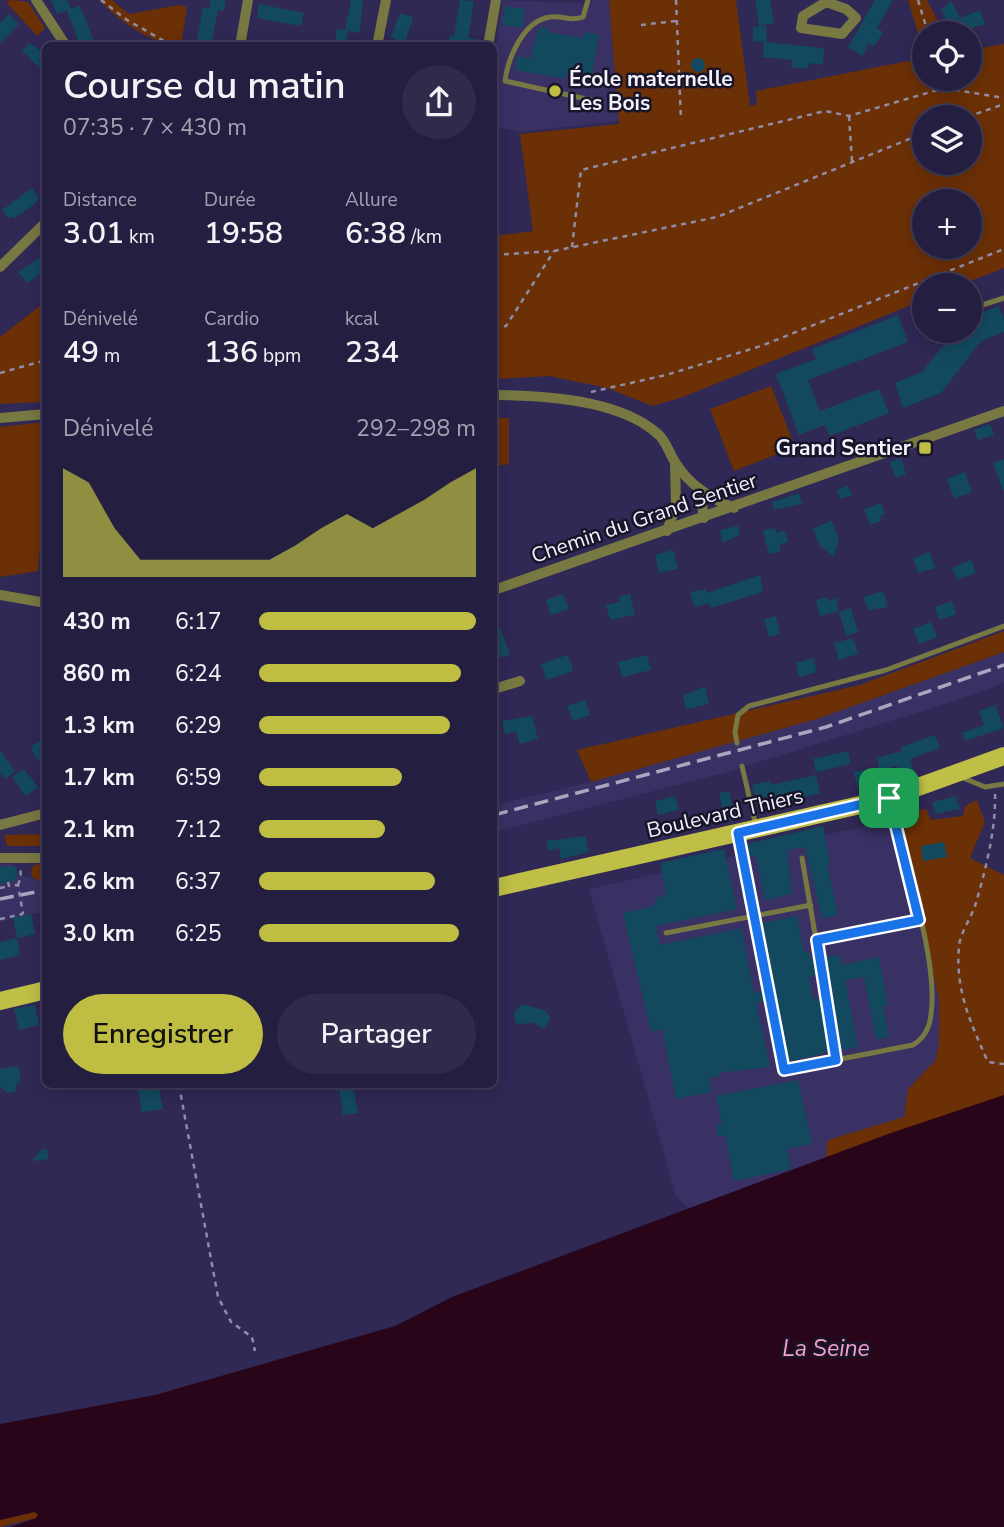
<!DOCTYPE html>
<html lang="fr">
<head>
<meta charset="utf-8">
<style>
	body { margin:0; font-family:"Nunito Sans",sans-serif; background:#302b4b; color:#f1f3f6; height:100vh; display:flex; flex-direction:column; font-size:26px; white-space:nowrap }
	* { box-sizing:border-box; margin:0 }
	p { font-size:23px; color:#a3a2b1 }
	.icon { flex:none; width:38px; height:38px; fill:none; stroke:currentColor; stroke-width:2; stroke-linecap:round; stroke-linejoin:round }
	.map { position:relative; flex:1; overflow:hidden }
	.panel { position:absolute; left:42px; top:42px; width:455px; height:1046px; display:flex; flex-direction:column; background:#241e40; border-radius:10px; box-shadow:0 4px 18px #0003,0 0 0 2px #413c59 }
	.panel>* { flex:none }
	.fabs { position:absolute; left:912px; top:21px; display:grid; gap:14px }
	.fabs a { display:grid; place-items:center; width:70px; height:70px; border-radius:50%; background:#241e40; box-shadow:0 4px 18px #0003,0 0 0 2px #413c59; font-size:35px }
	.pin { position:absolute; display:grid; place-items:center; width:60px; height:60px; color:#fff; margin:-30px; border-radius:14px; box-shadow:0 4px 10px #0006 }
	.round { display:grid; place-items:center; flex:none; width:74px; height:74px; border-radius:37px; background:#302b4b }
	.headline { display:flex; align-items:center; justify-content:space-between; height:119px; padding:0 21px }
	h1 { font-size:38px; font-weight:600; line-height:52px }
	.metrics { display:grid; grid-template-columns:repeat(3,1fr); gap:10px; height:119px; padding:7px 21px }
	.metrics div { display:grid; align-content:center }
	.metrics b { font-size:30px; font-weight:600 }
	.metrics small { font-size:19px; font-weight:400 }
	.metrics p { font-size:19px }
	.chart { height:196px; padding:14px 21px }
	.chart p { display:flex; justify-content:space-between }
	.chart svg { width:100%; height:126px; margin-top:7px; fill:#bfbe42; opacity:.7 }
	.primary-button { display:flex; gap:14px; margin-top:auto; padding:14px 21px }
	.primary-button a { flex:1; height:80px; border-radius:42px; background:#bfbe42; color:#111; font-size:28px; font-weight:600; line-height:80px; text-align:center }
	.primary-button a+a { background:#302b4b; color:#f1f3f6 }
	ul { padding:0 21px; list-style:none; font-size:23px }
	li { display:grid; grid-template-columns:112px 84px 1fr; align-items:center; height:52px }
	li i { height:18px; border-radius:9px; background:#bfbe42 }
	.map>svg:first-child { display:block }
</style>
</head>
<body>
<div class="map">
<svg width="1004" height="1527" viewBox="0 0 1004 1527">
	<rect width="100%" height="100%" fill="#302855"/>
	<path fill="#393063" d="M 503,0 L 591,4 L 592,0 L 609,0 L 619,121 L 521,132 L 494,127 L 494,60 Z
		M 1004,652 L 1004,683 L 958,700 L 724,773 L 494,832 L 494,805 L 591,782 L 817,719 Z
		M 895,819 L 975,1105 L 689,1209 L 676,1196 L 589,889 Z
		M 10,863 L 16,867 L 18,875 L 45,880 L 45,911 L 0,922 L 0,865 Z"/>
	<path fill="#6c3006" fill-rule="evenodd" d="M 12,0 L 28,2 L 45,28 L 37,36 L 6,2 Z
		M 99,0 L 112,0 L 129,14 L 179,5 L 187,7 L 181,45 C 153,46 118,20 99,0 Z
		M 609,0 L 736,0 L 750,106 L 757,104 L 756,91 L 924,58 L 924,79 L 970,79 L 970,50 L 1004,44 L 1004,268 L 960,285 L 924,285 L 924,300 L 683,397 L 652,406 L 607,388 L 550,376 L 494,379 L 494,236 L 533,231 L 520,134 L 619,124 ZM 924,117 L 970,117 L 970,163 L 924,163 ZM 924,201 L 970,201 L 970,247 L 924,247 Z
		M 908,0 L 927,0 L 944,33 L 924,33 L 924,53 Z
		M 45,302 L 45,402 L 0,404 L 0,337 Z
		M 771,386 L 795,447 L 734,471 L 710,409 Z
		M 494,418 L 509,418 L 509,464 L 494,466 Z
		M 45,422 L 46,517 L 42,520 L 38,571 L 0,577 L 0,427 Z
		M 1004,631 L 1004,652 L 817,719 L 591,782 L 577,750 L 860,685 Z
		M 977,800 L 985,822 L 970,858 L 1004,875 L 1004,1105 L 824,1170 L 828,1140 L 904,1117 L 908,1089 L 935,1061 L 939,1044 L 939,1000 L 900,814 L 926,809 L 931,820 L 963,816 L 965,806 Z
		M 45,834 L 45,846 L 7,846 L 4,835 Z
		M31 872a8 8 0 1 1 16 0a8 8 0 1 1-16 0Z
		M 34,1512 L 39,1514 L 36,1518 L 0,1527 L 0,1520 Z"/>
	<path fill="#29051a" d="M 1004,1095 L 1004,1527 L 10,1527 L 36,1518 L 38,1514 L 34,1512 L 0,1520 L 0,1424 L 155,1395 L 395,1326 L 452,1297 L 888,1134 Z"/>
	<path fill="#13495f" d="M 51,0 L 67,0 L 71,9 L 57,14 Z
		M 211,0 L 226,0 L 224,11 L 218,10 L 211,46 L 196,46 L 203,7 L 209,8 Z
		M 351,0 L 363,0 L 360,33 L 348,31 L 346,42 L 335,41 L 337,29 L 345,30 Z
		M 460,0 L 474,1 L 468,38 L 480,40 L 480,46 L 448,46 L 450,35 L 454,36 Z
		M 755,0 L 770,0 L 774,23 L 759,26 Z
		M 875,0 L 893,0 L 877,28 L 883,32 L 874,47 L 869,43 L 862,56 L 848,47 Z
		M 951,1 L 960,17 L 957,19 L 980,10 L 985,24 L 958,33 L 953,21 L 948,23 L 941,10 Z
		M 259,4 L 304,13 L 301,26 L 257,18 Z
		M 80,6 L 94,41 L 83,46 L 80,46 L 67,10 Z
		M 505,6 L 525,9 L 522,28 L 502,25 Z
		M 400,13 L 413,17 L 404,46 L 392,46 L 395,39 L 391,37 Z
		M 9,14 L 19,24 L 0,43 L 0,23 Z
		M 766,26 L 767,42 L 753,41 L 753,27 Z
		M 539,27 L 549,29 L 548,32 L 583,38 L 584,32 L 599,35 L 591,79 L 566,74 L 566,79 L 515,70 L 517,56 L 530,58 Z
		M 764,42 L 824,48 L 823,65 L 809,63 L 808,69 L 791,67 L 792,60 L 763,57 Z
		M 30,43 L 46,55 L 46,74 L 22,51 Z
		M691 65a7 7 0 1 1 14 0a7 7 0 1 1-14 0Z
		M 32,188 L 39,197 L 36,203 L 15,218 L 13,216 L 9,219 L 2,210 Z
		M 46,253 L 46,270 L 27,283 L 18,272 Z
		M 999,306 L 1004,320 L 1004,332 L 981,341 L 941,393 L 903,408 L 895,383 L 922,372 L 955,331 L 970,331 L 970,317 Z
		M 898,315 L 908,342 L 808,380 L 820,411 L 879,389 L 889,413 L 830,436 L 825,425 L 799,435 L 776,374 L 816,359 L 812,349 Z
		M 990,424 L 994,435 L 978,440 L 974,430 Z
		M 901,458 L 906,474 L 896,478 L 890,462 Z
		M 1004,459 L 1004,490 L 1003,491 L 993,463 Z
		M 965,472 L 972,492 L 954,498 L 947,479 Z
		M 848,486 L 852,495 L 840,499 L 837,490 Z
		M 799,493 L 802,504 L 774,510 L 772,502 Z
		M 881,503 L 885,514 L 880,516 L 881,521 L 870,525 L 864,509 Z
		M 832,521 L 839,539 L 834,557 L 819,545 L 813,528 Z
		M 738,526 L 740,535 L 723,543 L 720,530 Z
		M 775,528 L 776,533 L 785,530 L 788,542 L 779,544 L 781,551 L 769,554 L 763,530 Z
		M 673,550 L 678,569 L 659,573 L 655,555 Z
		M 930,552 L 935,568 L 918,573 L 913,558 Z
		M 971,560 L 976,573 L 957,580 L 952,568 Z
		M 760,575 L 763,592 L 711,608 L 710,603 L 694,607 L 690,592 L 706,589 L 707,593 Z
		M 883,591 L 888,607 L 868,610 L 864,597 Z
		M 563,594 L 569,609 L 551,615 L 546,600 Z
		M 630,594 L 635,615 L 610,620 L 606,605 L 620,602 L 619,597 Z
		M 827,597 L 828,601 L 836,598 L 839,611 L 820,616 L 816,600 Z
		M 952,601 L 956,614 L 939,620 L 935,607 Z
		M 851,608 L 858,632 L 846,636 L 839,612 Z
		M 776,616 L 780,634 L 769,637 L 764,619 Z
		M 931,622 L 937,637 L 919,644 L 913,629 Z
		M 501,629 L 510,655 L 494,659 L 494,643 L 498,642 L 497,630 Z
		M 853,638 L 858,654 L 839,660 L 834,643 Z
		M 568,655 L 573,671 L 547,680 L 541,664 Z
		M 647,655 L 651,670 L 622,677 L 618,662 Z
		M 813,658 L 817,672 L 799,677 L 796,663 Z
		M 705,686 L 709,704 L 686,709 L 683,696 Z
		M 585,700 L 590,715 L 573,721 L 567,706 Z
		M 995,705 L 1004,728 L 965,741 L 962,733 L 984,725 L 979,711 Z
		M 532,716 L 538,739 L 520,744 L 516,731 L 505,734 L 502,721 Z
		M 935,735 L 940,748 L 910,759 L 915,773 L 901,778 L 897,766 L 880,771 L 877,758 L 902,751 L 901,747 Z
		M 46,737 L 46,772 L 32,751 L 33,745 Z
		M 0,750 L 15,771 L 5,779 L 0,773 Z
		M 848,751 L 851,764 L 816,772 L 813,759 Z
		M 24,769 L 38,787 L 26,796 L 12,777 Z
		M 872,769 L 874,782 L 857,786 L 854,772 Z
		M 816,775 L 820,793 L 788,801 L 787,795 L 755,798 L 752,785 L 770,781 L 771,785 Z
		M 729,791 L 735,819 L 725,821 L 719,793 Z
		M 675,796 L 679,810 L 658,815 L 655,801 Z
		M 956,796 L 960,809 L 935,814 L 932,802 Z
		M 823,826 L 830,862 L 827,863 L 838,915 L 822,918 L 805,847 L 787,850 L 792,894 L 765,900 L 756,856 L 749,857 L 747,844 Z
		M 585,836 L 589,852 L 561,859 L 559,848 L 548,851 L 546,841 Z
		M 944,842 L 947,857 L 923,861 L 921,846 Z
		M 724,849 L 737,909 L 656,926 L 660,945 L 741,928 L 754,993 L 763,991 L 765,1001 L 756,1003 L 770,1067 L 719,1073 L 720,1076 L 709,1078 L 712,1092 L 676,1099 L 662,1029 L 651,1032 L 623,913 L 654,906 L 656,898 L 666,894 L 660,863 Z
		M 0,866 L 16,867 L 18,875 L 14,881 L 0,884 Z
		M 31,914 L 35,934 L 17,938 L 13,918 Z
		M 797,916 L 804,953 L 809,951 L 811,960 L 814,959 L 817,975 L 809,977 L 813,999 L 820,998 L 829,1052 L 788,1062 L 761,923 Z
		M 17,938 L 20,955 L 0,960 L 0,942 Z
		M 840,955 L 842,965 L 879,957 L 888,1005 L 883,1006 L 889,1037 L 876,1039 L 864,977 L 845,980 L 858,1047 L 840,1050 L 831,996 L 834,996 L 824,957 Z
		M 522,1004 L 546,1011 L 551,1019 L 543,1029 L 534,1023 L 516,1024 L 513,1014 Z
		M 35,1005 L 39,1025 L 19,1030 L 14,1009 Z
		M 18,1066 L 21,1082 L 17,1083 L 15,1092 L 8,1093 L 0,1087 L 0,1069 Z
		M 798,1080 L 812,1144 L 787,1149 L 791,1169 L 734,1181 L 725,1135 L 718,1136 L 716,1125 L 722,1124 L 716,1096 Z
		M 137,1085 L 158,1085 L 163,1109 L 142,1112 Z
		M 353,1087 L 358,1113 L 343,1115 L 339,1089 Z
		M 47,1149 L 49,1159 L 32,1161 L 41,1150 Z"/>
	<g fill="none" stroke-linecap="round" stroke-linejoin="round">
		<path stroke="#918da9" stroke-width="2.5" stroke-dasharray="5 5" stroke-linecap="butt" d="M 101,0 L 127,20 L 173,46
			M 676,0 L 681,120
			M 918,0 L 928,33
			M 641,25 L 676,21
			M 942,79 L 944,88 L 1004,98
			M 849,116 L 852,161
			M 967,117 L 1004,104
			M 572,247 L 581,170 L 825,111 L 849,116 L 944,88
			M 494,255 L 554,251 L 717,217 L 924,133
			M 494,328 L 506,326 L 554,251
			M 0,373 L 46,360
			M 591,392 L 666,375 L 761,346 L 1004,249
			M 995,794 C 996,831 985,872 975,906 C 970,920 960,933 959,947 C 955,990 971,1024 988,1062 L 1004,1064
			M 18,885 L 21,876 L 20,868
			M 0,888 L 9,886
			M 0,919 L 23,914
			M 179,1085 L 218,1297 L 231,1322 L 252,1337 L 255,1351"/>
		<path stroke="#787843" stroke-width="5" d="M 588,0 L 583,17 C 571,22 562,15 550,17 C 523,21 508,58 505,81 L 600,102
			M 970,309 L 1004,298
			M 737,743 L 735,732 L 738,715 L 749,706 L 886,670 L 1004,626
			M 742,766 L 756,826
			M 961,777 L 985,787 L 1004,784
			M 739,836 L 784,1070 L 913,1045 C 924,1038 930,1027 931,1014 C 939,961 903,856 890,802
			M 802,858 L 816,940 L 919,920
			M 666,933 L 811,905
			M 816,940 L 836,1060"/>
		<path stroke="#787843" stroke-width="10" d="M 36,0 L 66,46
			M 826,2 L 846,9 L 856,18 L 842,34 L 801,28 L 803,16 Z
			M 240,46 L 248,0
			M 377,46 L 386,0
			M 488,46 L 496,0
			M 0,267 L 46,222
			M 494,395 C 542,395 621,399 659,435 C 667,443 669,453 675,462 C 689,485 710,498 734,508
			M 0,418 L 46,414
			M 700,491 L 704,518
			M 667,531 L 676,505 L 675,463
			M 494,590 L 1004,411
			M 0,595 L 46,603
			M 494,689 L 520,681
			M 0,825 L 46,813
			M 0,858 L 46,858"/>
		<path stroke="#bfbf47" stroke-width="18" d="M 494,888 L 882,800 L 1004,756
			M 0,1001 L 46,990"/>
		<path stroke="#aaa6bf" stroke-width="3.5" stroke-dasharray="14 7" stroke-linecap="butt" d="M 494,815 L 826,727 L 1004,665
			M 0,899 L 46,890"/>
		<path stroke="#918da9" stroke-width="2.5" stroke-dasharray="5 5" stroke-linecap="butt" d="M 8,882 L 9,886 L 18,885 L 23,914"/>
	</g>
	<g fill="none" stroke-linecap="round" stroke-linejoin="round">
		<defs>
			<path id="route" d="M 889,798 L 919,920 L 817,940 L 836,1060 L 784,1070 L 738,833 Z"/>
		</defs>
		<use href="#route" stroke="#fff" stroke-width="14"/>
		<use href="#route" stroke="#1a73e8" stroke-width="9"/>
	</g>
	<g fill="#bfbe42" stroke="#181529" stroke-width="2.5">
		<circle cx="555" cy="91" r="7"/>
		<rect x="918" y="441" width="14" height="14" rx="3.5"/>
	</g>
	<g text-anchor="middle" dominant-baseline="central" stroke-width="5" stroke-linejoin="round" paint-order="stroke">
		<g font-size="21" font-weight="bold" fill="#f2f1fd" stroke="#181529" text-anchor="start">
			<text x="569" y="79">École maternelle<tspan x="569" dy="24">Les Bois</tspan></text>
			<text x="911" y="448" text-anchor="end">Grand Sentier</text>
		</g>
		<g font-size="21" fill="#f2f1fd" stroke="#181529">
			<text transform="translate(644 518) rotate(-19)">Chemin du Grand Sentier</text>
			<text transform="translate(725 813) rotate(-13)">Boulevard Thiers</text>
		</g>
		<g font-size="23" font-style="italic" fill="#f89fcb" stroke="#181529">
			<text x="826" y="1348">La Seine</text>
		</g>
	</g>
</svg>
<div class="fabs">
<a><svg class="icon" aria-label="locate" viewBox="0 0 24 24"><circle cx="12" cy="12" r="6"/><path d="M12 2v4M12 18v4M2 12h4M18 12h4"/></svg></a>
<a><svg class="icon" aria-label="layers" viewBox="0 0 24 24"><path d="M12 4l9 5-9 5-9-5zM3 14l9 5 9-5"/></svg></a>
<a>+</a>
<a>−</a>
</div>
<div class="pin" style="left:889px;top:798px;background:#1e9e55"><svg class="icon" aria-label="arrive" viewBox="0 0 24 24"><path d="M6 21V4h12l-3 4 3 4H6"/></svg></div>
<section class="panel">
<div class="headline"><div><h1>Course du matin</h1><p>07:35 · 7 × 430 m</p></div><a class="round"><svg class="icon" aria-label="share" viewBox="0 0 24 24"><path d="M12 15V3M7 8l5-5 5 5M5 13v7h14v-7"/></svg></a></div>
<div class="metrics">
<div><p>Distance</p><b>3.01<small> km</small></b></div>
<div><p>Durée</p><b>19:58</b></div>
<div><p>Allure</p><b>6:38<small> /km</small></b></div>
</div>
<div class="metrics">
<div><p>Dénivelé</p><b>49<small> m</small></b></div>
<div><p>Cardio</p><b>136<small> bpm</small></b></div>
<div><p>kcal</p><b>234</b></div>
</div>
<div class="chart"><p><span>Dénivelé</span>292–298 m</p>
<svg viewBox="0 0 160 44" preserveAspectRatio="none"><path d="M0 44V6L10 11L20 27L30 38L40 38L50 38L60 38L70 38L80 38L90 33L100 27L110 22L120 27L130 22L140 17L150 11L160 6V44z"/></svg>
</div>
<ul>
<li><b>430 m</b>6:17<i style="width:100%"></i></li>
<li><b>860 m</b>6:24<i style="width:93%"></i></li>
<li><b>1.3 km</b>6:29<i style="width:88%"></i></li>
<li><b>1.7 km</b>6:59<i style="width:66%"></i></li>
<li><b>2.1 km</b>7:12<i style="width:58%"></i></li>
<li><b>2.6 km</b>6:37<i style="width:81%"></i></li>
<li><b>3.0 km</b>6:25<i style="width:92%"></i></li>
</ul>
<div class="primary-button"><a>Enregistrer</a><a>Partager</a></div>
</section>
</div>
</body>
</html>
